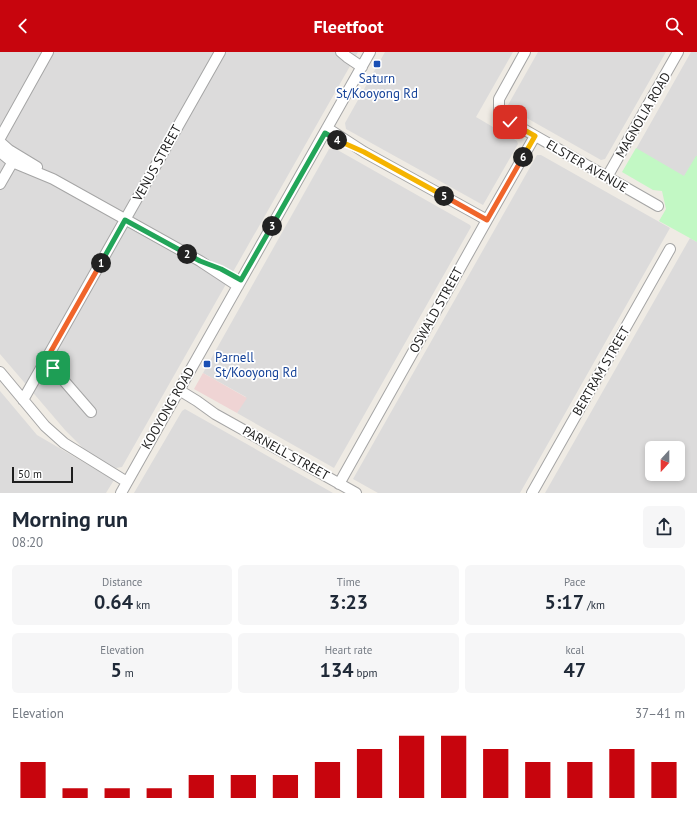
<!DOCTYPE html>
<html lang="en">
<head>
<meta charset="utf-8">
<style>
	body { margin:0; font-family:"PT Sans",sans-serif; background:#f6f6f7; color:#1f2937; height:100vh; display:flex; flex-direction:column; font-size:15px; white-space:nowrap }
	* { box-sizing:border-box; margin:0 }
	p { font-size:13px; color:#747a83 }
	.icon { flex:none; width:22px; height:22px; fill:none; stroke:currentColor; stroke-width:2; stroke-linecap:round; stroke-linejoin:round }
	.map { position:relative; height:441px; overflow:hidden }
	.details { display:flex; flex-direction:column; background:#fff; flex:1 }
	.details>* { flex:none }
	.needle { width:26px; rotate:201deg }
	.controls { position:absolute; left:645px; top:389px; display:grid; gap:8px }
	.controls a { display:grid; place-items:center; width:40px; height:40px; border-radius:6px; background:#fff; box-shadow:0 2px 6px #0003; font-size:20px }
	.scale { position:absolute; left:12px; bottom:10px; width:61px; box-sizing:border-box; padding-left:4px; border:2px solid #1e1e1e; border-top:0; font-size:11px; line-height:14px; white-space:nowrap; color:#1e1e1e; -webkit-text-stroke:3px #fff; paint-order:stroke }
	.pin { position:absolute; display:grid; place-items:center; width:34px; height:34px; color:#fff; margin:-17px; border-radius:8px; box-shadow:0 2px 6px #0006 }
	.km { position:absolute; width:20px; height:20px; margin:-10px; border-radius:50%; background:#222; color:#fff; font-size:11px; line-height:20px; text-align:center }
	.round { display:grid; place-items:center; flex:none; width:42px; height:42px; border-radius:6px; background:#f6f6f7 }
	.overview { display:flex; align-items:center; justify-content:space-between; height:68px; padding:0 12px }
	h1 { font-size:22px; font-weight:700; line-height:30px }
	.stats { display:grid; grid-template-columns:repeat(3,1fr); gap:6px; height:68px; padding:4px 12px }
	.stats div { display:grid; align-content:center; border-radius:6px; background:#f6f6f7; text-align:center }
	.stats b { font-size:20px; font-weight:700 }
	.stats small { font-size:11px; font-weight:400 }
	.stats p { font-size:11px }
	.chart { height:112px; padding:8px 12px }
	.chart p { display:flex; justify-content:space-between }
	.chart svg { width:100%; height:72px; margin-top:4px; stroke:#c7050d; stroke-width:6 }
	header { display:flex; justify-content:space-between; align-items:center; height:52px; padding:0 12px; background:#c7050d; color:#fff; font-size:18px; font-weight:700 }
	.map>svg:first-child { display:block }
</style>
</head>
<body>
<header><svg class="icon" aria-label="back" viewBox="0 0 24 24"><path d="M15 5l-7 7 7 7"/></svg>Fleetfoot<svg class="icon" aria-label="search" viewBox="0 0 24 24"><circle cx="10" cy="10" r="6"/><path d="M15 15l6 6"/></svg></header>
<div class="map">
<svg width="697" height="441" viewBox="0 0 697 441">
	<rect width="100%" height="100%" fill="#efebe4"/>
	<path fill="#dcdbdb" fill-rule="evenodd" d="M 0,0 L 358,0 L 122,415 L 116,416 L 88,401 L 65,378 L 0,302 Z
		M 385,0 L 513,0 L 476,65 L 517,89 L 518,92 L 483,153 L 346,77 L 345,71 Z
		M 538,0 L 666,0 L 605,107 L 601,108 L 509,56 L 508,53 Z
		M 691,0 L 697,0 L 697,104 L 684,125 L 636,97 Z
		M 334,96 L 470,173 L 471,175 L 334,416 L 237,361 L 246,345 L 203,321 L 329,97 Z
		M 537,103 L 541,103 L 670,176 L 520,441 L 378,441 L 353,427 Z
		M 690,186 L 697,190 L 697,441 L 545,441 ZM 652,396 L 678,396 L 678,422 L 652,422 Z
		M 0,339 L 37,383 L 114,428 L 106,441 L 0,441 Z
		M 185,357 L 333,441 L 134,441 L 182,359 Z"/>
	<path fill="#efd4d4" d="M 203,321 L 247,346 L 237,361 L 194,337 Z"/>
	<path fill="#c2f8c4" d="M 636,96 L 684,124 L 696,104 L 697,104 L 697,190 L 659,169 L 666,157 L 662,139 L 653,138 L 622,120 Z"/>
	<g fill="none" stroke-linecap="round" stroke-linejoin="round">
		<defs>
			<path id="minor" d="M 341,0 L 347,5 L 362,15
				M 525,0 L 499,47 L 499,58 L 504,66 L 658,154
				M 327,76 L 364,100 L 487,168
				M 0,86 L 48,0
				M 0,90 L 9,98 L 37,115
				M 0,100 L 12,110 L 53,127 L 200,209 L 238,234
				M 607,125 L 678,0
				M 0,132 L 16,104
				M 46,308 L 91,360
				M 0,320 L 45,374 L 64,391 L 127,430
				M 179,338 L 197,349 L 215,362 L 356,441
				M 23,348 L 220,0
				M 339,432 L 487,168 L 535,84
				M 121,441 L 370,0
				M 532,441 L 670,197"/>
		</defs>
		<use href="#minor" stroke="#a5a5a5" stroke-width="12"/>
		<use href="#minor" stroke="#fff" stroke-width="10"/>
	</g>
	<g fill="none" stroke-linecap="round" stroke-linejoin="round">
		<defs>
			<path id="split-1" d="M 53,316 L 46,308 L 101,211"/>
			<path id="split-2" d="M 101,211 L 125,168 L 187,202"/>
			<path id="split-3" d="M 187,202 L 200,209 L 221,217 L 241,228 L 272,174"/>
			<path id="split-4" d="M 272,174 L 325,81 L 337,88"/>
			<path id="split-5" d="M 337,88 L 364,100 L 444,144"/>
			<path id="split-6" d="M 444,144 L 487,168 L 523,105"/>
			<path id="split-7" d="M 510,70 L 535,84 L 523,105"/>
		</defs>
		<use href="#split-1" stroke="#fff" stroke-width="8"/>
		<use href="#split-2" stroke="#fff" stroke-width="8"/>
		<use href="#split-3" stroke="#fff" stroke-width="8"/>
		<use href="#split-4" stroke="#fff" stroke-width="8"/>
		<use href="#split-5" stroke="#fff" stroke-width="8"/>
		<use href="#split-6" stroke="#fff" stroke-width="8"/>
		<use href="#split-7" stroke="#fff" stroke-width="8"/>
		<use href="#split-1" stroke="#f0652b" stroke-width="5"/>
		<use href="#split-2" stroke="#22a559" stroke-width="5"/>
		<use href="#split-3" stroke="#22a559" stroke-width="5"/>
		<use href="#split-4" stroke="#22a559" stroke-width="5"/>
		<use href="#split-5" stroke="#f5b400" stroke-width="5"/>
		<use href="#split-6" stroke="#f0652b" stroke-width="5"/>
		<use href="#split-7" stroke="#f5b400" stroke-width="5"/>
	</g>
	<g fill="#1a4fb4" stroke="#fff" stroke-width="1.5">
		<rect x="373" y="8" width="8" height="8" rx="2"/>
		<rect x="203" y="308" width="8" height="8" rx="2"/>
	</g>
	<g text-anchor="middle" dominant-baseline="central" stroke-width="3.5" stroke-linejoin="round" paint-order="stroke">
		<g font-size="13" fill="#164399" stroke="#fff">
			<text x="377" y="26">Saturn<tspan x="377" dy="15">St/Kooyong Rd</tspan></text>
			<text x="215" y="305" text-anchor="start">Parnell<tspan x="215" dy="15">St/Kooyong Rd</tspan></text>
		</g>
		<g font-size="13" fill="#1e1e1e" stroke="#fff">
			<text transform="translate(643 63) rotate(-60)">MAGNOLIA ROAD</text>
			<text transform="translate(157 111) rotate(-61)">VENUS STREET</text>
			<text transform="translate(587 114) rotate(30)">ELSTER AVENUE</text>
			<text transform="translate(436 258) rotate(-61)">OSWALD STREET</text>
			<text transform="translate(601 319) rotate(-60)">BERTRAM STREET</text>
			<text transform="translate(168 356) rotate(-60)">KOOYONG ROAD</text>
			<text transform="translate(286 401) rotate(29)">PARNELL STREET</text>
		</g>
	</g>
</svg>
<div class="controls">
<a><svg class="needle" viewBox="-14 -14 28 28"><path d="M0-13l5 13h-10z" fill="#e53935"/><path d="M0 13l5-13h-10z" fill="#747a83"/></svg></a>
</div>
<div class="scale">50 m</div>
<div class="pin" style="left:53px;top:316px;background:#1e9e55"><svg class="icon" aria-label="arrive" viewBox="0 0 24 24"><path d="M6 21V4h12l-3 4 3 4H6"/></svg></div>
<div class="pin" style="left:510px;top:70px;background:#d93025"><svg class="icon" aria-label="check" viewBox="0 0 24 24"><path d="M5 12l5 5 9-10"/></svg></div>
<b class="km" style="left:101px;top:211px">1</b>
<b class="km" style="left:187px;top:202px">2</b>
<b class="km" style="left:272px;top:174px">3</b>
<b class="km" style="left:337px;top:88px">4</b>
<b class="km" style="left:444px;top:144px">5</b>
<b class="km" style="left:523px;top:105px">6</b>
</div>
<section class="details">
<div class="overview"><div><h1>Morning run</h1><p>08:20</p></div><a class="round"><svg class="icon" aria-label="share" viewBox="0 0 24 24"><path d="M12 15V3M7 8l5-5 5 5M5 13v7h14v-7"/></svg></a></div>
<div class="stats">
<div><p>Distance</p><b>0.64<small> km</small></b></div>
<div><p>Time</p><b>3:23</b></div>
<div><p>Pace</p><b>5:17<small> /km</small></b></div>
</div>
<div class="stats">
<div><p>Elevation</p><b>5<small> m</small></b></div>
<div><p>Heart rate</p><b>134<small> bpm</small></b></div>
<div><p>kcal</p><b>47</b></div>
</div>
<div class="chart"><p><span>Elevation</span>37–41 m</p>
<svg viewBox="0 0 160 44" preserveAspectRatio="none"><path d="M5 44V22M15 44V38M25 44V38M35 44V38M45 44V30M55 44V30M65 44V30M75 44V22M85 44V14M95 44V6M105 44V6M115 44V14M125 44V22M135 44V22M145 44V14M155 44V22"/></svg>
</div>
</section>
</body>
</html>
